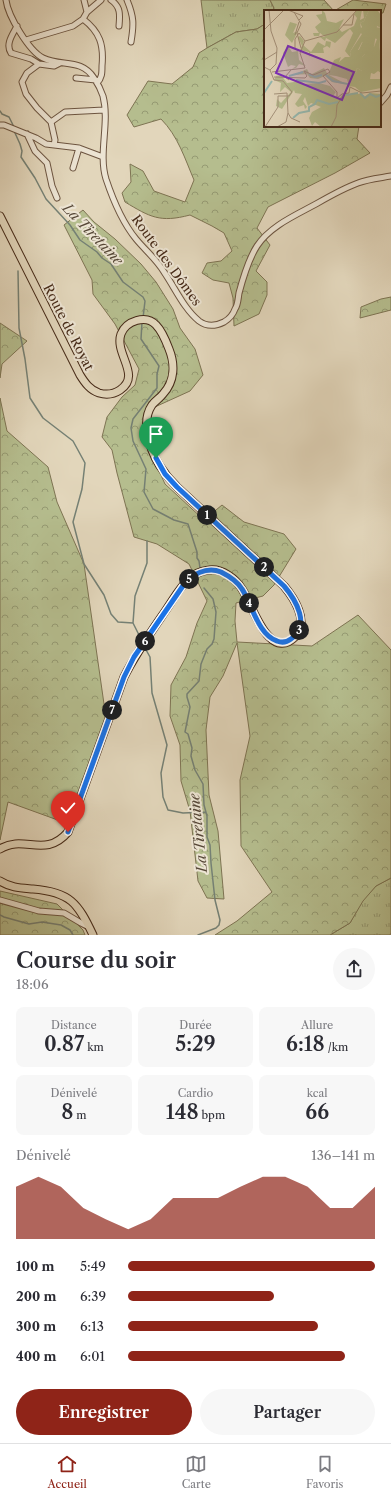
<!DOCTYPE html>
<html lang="fr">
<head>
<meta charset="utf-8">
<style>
	body { margin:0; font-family:"Libre Caslon Text",serif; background:#f7f7f7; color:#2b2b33; height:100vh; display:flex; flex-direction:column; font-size:15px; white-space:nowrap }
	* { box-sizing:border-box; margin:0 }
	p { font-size:13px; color:#7c7c81 }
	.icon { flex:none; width:22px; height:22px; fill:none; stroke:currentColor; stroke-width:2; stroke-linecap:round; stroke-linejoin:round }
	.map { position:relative; height:935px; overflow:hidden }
	.drawer { display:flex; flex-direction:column; background:#fff; flex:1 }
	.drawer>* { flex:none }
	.pin { position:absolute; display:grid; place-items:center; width:34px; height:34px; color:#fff; margin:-41px -17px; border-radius:50% 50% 50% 0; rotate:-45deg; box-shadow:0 0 4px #0007 }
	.pin .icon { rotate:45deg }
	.km { position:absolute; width:20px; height:20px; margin:-10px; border-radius:50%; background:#222; color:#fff; font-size:11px; line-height:20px; text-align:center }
	.round { display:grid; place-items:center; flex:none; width:42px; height:42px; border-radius:21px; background:#f7f7f7 }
	.head { display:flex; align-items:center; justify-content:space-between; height:68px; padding:0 16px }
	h1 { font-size:22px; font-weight:600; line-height:30px }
	.metrics { display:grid; grid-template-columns:repeat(3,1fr); gap:6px; height:68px; padding:4px 16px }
	.metrics div { display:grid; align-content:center; border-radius:8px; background:#f7f7f7; text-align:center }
	.metrics b { font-size:20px; font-weight:600 }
	.metrics small { font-size:11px; font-weight:400 }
	.metrics p { font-size:11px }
	.chart { height:112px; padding:8px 16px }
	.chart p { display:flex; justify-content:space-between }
	.chart svg { width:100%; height:72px; margin-top:4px; fill:#8f2418; opacity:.7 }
	.button { display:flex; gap:8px; margin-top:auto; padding:8px 16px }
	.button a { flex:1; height:46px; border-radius:24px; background:#8f2418; color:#fff; font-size:16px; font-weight:600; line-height:46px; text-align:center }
	.button a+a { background:#f7f7f7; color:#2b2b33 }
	ul { padding:0 16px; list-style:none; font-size:13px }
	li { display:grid; grid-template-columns:64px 48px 1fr; align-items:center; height:30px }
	li i { height:10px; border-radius:5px; background:#8f2418 }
	.tabs { display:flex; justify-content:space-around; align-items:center; height:56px; border-top:1px solid #e1e1e2; background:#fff; font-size:11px; color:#7c7c81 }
	.tabs a { display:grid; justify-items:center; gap:2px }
	.tabs .active { color:#8f2418 }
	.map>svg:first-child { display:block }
</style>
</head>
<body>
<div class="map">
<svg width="391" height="935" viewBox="0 0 391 935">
	<defs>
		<pattern id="grass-tufts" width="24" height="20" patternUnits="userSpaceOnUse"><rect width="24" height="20" fill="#b5bd8e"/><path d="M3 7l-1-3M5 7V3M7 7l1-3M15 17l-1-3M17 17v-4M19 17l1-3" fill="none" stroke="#959a73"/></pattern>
		<pattern id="forest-crowns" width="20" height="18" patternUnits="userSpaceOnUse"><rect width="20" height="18" fill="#b5bd8e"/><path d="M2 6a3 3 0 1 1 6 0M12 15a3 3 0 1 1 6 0" fill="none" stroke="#959a73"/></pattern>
	</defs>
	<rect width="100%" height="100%" fill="#e2d6bb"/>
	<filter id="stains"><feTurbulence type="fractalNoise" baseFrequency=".005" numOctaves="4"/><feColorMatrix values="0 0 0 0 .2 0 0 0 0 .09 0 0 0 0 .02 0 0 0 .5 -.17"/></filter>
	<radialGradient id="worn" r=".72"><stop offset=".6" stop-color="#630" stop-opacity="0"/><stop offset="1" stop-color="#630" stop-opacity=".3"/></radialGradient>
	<path fill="url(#grass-tufts)" stroke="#7e7453" d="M 201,0 L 270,0 L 274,8 L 273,11 L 265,11 L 265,24 L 257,29 L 236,32 L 207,48 Z
		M 391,878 L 391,933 L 390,935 L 330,935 L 350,923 L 362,901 L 376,886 Z"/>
	<path fill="url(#forest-crowns)" stroke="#7e7453" d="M 270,0 L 324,0 L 334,11 L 353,0 L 386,4 L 383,13 L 380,13 L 380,11 L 273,11 L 274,8 Z
		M 265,24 L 265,126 L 359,126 L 357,139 L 370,153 L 335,173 L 268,207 L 257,228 L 270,245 L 256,271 L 267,282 L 267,295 L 259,314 L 234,326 L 233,298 L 229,283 L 213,280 L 202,273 L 207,263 L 221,261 L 232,251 L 224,233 L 212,226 L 190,215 C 160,223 150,217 125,202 L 122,193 L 131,182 L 130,164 L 143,171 L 154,191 L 185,202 L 194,180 C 185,159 178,136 161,119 L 134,127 L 127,115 L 148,81 L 172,84 L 193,67 L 199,53 L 207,48 L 236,32 L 257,29 Z
		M 83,210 L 94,222 L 115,239 L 141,264 L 156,282 L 173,309 L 180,328 L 195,349 L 203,375 L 190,391 L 146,411 L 144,438 L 165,484 L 204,520 L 222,505 L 244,522 L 284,534 L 296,549 L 274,585 L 263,596 L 236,603 L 235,621 L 237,642 L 312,646 L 358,615 L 391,650 L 391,878 L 376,886 L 363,901 L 350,923 L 330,935 L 215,935 L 237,921 L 272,892 L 241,846 L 240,780 L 250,736 L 237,643 L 223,676 L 210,697 L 206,730 L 209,795 L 218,831 L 224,899 L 207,898 L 198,881 L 190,811 L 181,781 L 180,745 L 170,716 L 171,685 L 186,657 L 197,623 L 207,601 L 189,564 L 157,544 L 134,537 L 117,473 L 112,450 L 102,437 L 107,417 L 122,397 L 135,385 L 139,369 L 115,324 L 93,294 L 92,280 L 64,225 Z
		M 391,297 L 391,310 L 360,318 L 361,307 L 381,299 Z
		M 0,323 L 27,341 L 2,364 L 0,378 Z
		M 0,398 L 7,431 L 48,467 L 57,502 L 84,564 L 106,718 L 83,786 L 66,823 L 8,802 L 0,840 Z
		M 0,891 L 57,904 L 83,930 L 85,935 L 0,935 Z"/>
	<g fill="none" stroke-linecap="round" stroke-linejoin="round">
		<path stroke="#758074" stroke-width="1.5" d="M 0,111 L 2,114 L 9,117 L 14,127
			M 15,133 L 20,144 L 22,151 L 21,157 L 35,178 L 46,199 L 70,225 L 80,240 L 97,252 L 102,258 L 111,264 L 123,282 L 143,297 L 145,301 L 143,318
			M 18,271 L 19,328 L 25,359 L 30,398 L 43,418 L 73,441 L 85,463 L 82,489 L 73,522 L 84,564 L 104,595 L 111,614 L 118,622 L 133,623 L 141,639
			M 142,322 L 141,339 L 159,366 L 157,374 L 157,388 L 133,419 L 131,428 L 133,441 L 146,469 L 144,492 L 153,509 L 174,520 L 188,524 L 197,552 L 197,558 L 199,561 L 200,568
			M 133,623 L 135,596 L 147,563 L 147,541
			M 145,648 L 150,657 L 152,693 L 167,745 L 161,773 L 163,797 L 168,810 L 183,813 L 206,812
			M 0,915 L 4,917 L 29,924 L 42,922 L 61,925 L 70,930 L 73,935
			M 198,935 L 216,928 L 219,925 L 220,920 L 215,900 L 211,863 L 210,845 L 207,837 L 207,816 L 204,805 L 203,784 L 195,770 L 191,756 L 192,748 L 188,734 L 185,732 L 190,707 L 187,697 L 187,694 L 199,681 L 201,664 L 207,649 L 212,644 L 214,639 L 216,612 L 213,599 L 204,588"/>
		<defs>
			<path id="minor" d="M 6,0 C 8,16 29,51 43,58 C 62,67 81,58 94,78 C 98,84 101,90 103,96 C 110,123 98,153 106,179 C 113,200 122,222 136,239 C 145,250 157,260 164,272 C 175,288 184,309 199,321 C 207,327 216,326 224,322 C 229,319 233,315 235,309 C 238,305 238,299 239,293 C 243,278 248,260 257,246 C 270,226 296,215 316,204 C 330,196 344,188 358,183 C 368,179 380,178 391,176
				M 84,0 L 87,12
				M 111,0 C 121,7 120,15 119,26
				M 127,0 C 134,17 134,24 131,42
				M 83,19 C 100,32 104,45 102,66 C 102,73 102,78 97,83
				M 17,26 C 13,34 5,44 11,53 L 31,59 L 39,64
				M 26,40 L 73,26 L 83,19 L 87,12 L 101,0
				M 76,78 L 96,80
				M 380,103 L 387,95 L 391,87
				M 51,122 L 65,112 L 104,110
				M 0,125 L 4,125 L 36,138 L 46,144 L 79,148 L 103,157
				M 27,134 L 35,151 L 47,163 L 52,186 L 57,198
				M 54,145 L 55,140 L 51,122 L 37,108 L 26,94 L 22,82 L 27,73 L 39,64 L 54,66 L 60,63
				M 73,168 L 79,148
				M 0,900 L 39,911 L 64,913 L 81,923 L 89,927"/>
			<path id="major" d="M 0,216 L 80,375 C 85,383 90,390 99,393 C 106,395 114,394 120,390 C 142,375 114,354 121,334 C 126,321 146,314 156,325 C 162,331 166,341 169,349 C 175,364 175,381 163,394 C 160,398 155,401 152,405 C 139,424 152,457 165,473 C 168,478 173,482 177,487 L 284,586 C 294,598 309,621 296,636 C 269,664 252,604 242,589 C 236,579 222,568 209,570 C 201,571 193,574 188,580 C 179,588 173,600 166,610 C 151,632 136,653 124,677 L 68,832 C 45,859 24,834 0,849
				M 0,881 C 11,888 21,888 33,889 C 70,892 78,903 93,935"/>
		</defs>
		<use href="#minor" stroke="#6d5541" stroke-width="7"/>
		<use href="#major" stroke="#462a18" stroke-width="9"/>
		<use href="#minor" stroke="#ece4d3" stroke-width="5"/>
		<use href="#major" stroke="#e2d6bb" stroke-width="7"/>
	</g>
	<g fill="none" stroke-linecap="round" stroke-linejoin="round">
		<defs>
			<path id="route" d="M 68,832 L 124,677 L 134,657 L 187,580 C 196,573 209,567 221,572 C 229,576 237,581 242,589 C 252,604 258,635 277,641 C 282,643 287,642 291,639 C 311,626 296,600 284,586 L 177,487 L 165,474 L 156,458"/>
		</defs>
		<use href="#route" stroke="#fff" stroke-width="8"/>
		<use href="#route" stroke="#1a73e8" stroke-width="5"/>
	</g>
	<g text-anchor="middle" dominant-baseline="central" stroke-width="4" stroke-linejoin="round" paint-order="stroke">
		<g font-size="13" fill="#462a18" stroke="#ece4d3">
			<text transform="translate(167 260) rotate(54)">Route des Dômes</text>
			<text transform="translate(69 327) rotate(63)">Route de Royat</text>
		</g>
		<g font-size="14" font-style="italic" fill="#564737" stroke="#ece4d3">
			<text transform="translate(93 234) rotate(46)">La Tiretaine</text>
			<text transform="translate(198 833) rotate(-96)">La Tiretaine</text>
		</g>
	</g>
	<g transform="translate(264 10)">
		<rect width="117" height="117" fill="#e2d6bb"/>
		<path d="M 105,0 L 114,1 L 117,5 L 117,18 L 113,16 L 110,37 L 106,31 L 98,32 L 94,40 L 115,41 L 117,27 L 117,46 L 107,48 L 101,44 L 98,47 L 87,47 L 86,42 L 100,21 L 96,13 L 100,11 ZM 93,58 L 98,61 L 97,72 L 89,69 L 86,62 L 86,59 L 92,63 Z" fill="#b5bd8e"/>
		<path d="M 58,0 L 61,3 L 63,11 L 72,13 L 80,9 L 75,19 L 78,22 L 90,16 L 93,8 L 90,4 L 93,0 L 98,0 L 96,10 L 100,8 L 99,0 L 105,0 L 100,11 L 96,13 L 97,18 L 100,15 L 102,22 L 99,26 L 97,23 L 86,42 L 87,47 L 93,44 L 98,47 L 102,43 L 107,47 L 112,44 L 117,46 L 117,63 L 114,61 L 110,64 L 107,63 L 106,69 L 117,69 L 117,78 L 97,82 L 91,77 L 85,76 L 83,69 L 72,66 L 65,65 L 82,74 L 68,72 L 61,66 L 54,69 L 46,68 L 43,64 L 30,65 L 43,59 L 46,65 L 60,58 L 64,65 L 70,50 L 77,47 L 75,52 L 81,47 L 86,47 L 81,41 L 89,23 L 86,19 L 71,33 L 62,28 L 61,31 L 56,27 L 61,27 L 56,23 L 55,26 L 50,26 L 49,23 L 55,23 L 51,17 L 57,12 L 52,5 L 58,4 ZM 93,58 L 98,61 L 96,63 L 96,72 L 95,69 L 89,68 L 86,62 L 86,59 L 92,63 ZM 110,11 L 114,13 L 111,17 L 117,18 L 115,41 L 94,42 L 99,31 L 108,31 L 110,37 L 113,29 L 109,28 ZM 26,12 L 33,14 L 29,23 L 34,21 L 28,33 L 21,25 ZM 36,26 L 40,31 L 39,35 L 47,42 L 54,32 L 61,36 L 62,31 L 67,32 L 66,38 L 63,36 L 59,38 L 60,43 L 46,43 L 45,47 L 45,42 L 36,40 L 38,36 L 34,27 ZM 24,36 L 28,42 L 34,41 L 35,50 L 42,56 L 35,54 L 32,58 L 28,59 L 32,56 L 27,55 L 24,57 L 19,43 ZM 17,65 L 23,73 L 37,71 L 40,74 L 55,73 L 66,76 L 72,82 L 69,86 L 75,89 L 78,85 L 85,84 L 97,84 L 100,87 L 106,83 L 117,84 L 117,117 L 69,117 L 73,105 L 69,117 L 57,117 L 51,112 L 48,116 L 45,108 L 48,102 L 57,97 L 47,93 L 44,96 L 41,87 L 39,91 L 43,97 L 41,99 L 40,95 L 34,97 L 31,94 L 38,84 L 31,83 L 30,80 L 18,99 L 12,96 L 13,89 L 17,93 L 27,82 L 21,77 L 16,82 L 17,73 L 10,70 L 12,66 Z" fill="#b5bd8e" fill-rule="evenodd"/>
		<path fill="none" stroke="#95b9b1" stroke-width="2" d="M 45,64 L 51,67 L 58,65M 62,65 L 69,71 L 84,74 L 85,77M 25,66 L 39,62M 32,70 L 55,73 L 62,71M 0,83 L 8,71M 96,83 L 101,88 L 106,84 L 112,87 L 117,85M 82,85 L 94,83M 29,108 L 35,103 L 45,101 L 45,97 L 51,94 L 53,90 L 65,94 L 74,92"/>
		<path fill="none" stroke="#a4917a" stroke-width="1" d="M 5,0 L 7,21 L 13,38 L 12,54 L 6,60M 24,0 L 39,6 L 35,10M 30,2 L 37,14 L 33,23 L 37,38M 79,15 L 88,15 L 90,4M 0,20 L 20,0M 31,25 L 35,12M 31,39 L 31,29 L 35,23 L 41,31M 0,50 L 13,42M 0,57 L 6,60 L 10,70 L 19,71 L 28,82 L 25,86 L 14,86 L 14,97 L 1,117M 8,62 L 41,58 L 36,43 L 41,31 L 73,22 L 93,0M 10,67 L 41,68 L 43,66 L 40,61 L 49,65 L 64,59 L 66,62 L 59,66 L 73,82 L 73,88 L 78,84 L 85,83 L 86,77 L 98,83 L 117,81M 25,70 L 21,67 L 27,60M 10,84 L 23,83 L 24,103 L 27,108 L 36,112M 13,117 L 22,112 L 24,103M 67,117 L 72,107 L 73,95 L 80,84"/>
		<path fill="#7b2cbf" fill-opacity="0.15" stroke="#7b2cbf" stroke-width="2" d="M 24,36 L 90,62 L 78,90 L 12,63 Z"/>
		<rect width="117" height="117" fill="none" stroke="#462a18" stroke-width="2"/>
	</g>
	<rect width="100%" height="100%" filter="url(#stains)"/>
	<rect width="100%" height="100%" fill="url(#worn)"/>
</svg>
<div class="pin" style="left:156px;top:458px;background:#1e9e55"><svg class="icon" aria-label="arrive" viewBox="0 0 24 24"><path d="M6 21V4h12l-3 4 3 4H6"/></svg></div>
<div class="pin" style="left:68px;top:832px;background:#d93025"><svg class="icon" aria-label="check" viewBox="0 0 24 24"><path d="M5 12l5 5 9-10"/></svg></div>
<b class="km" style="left:207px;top:515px">1</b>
<b class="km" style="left:264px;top:567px">2</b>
<b class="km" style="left:299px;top:630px">3</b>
<b class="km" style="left:249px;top:603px">4</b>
<b class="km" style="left:189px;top:579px">5</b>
<b class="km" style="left:145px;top:641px">6</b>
<b class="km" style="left:112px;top:710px">7</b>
</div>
<section class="drawer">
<div class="head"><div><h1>Course du soir</h1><p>18:06</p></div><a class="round"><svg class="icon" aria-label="share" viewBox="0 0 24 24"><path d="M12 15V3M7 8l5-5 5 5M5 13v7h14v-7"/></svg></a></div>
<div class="metrics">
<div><p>Distance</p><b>0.87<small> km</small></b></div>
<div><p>Durée</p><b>5:29</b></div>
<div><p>Allure</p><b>6:18<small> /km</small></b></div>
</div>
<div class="metrics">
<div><p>Dénivelé</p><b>8<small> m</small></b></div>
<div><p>Cardio</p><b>148<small> bpm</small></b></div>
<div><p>kcal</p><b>66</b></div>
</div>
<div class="chart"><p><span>Dénivelé</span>136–141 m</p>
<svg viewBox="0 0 160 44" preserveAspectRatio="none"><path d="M0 44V12L10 6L20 12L30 25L40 32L50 38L60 32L70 19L80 19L90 19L100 12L110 6L120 6L130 12L140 25L150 25L160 12V44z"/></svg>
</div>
<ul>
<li><b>100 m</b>5:49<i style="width:100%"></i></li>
<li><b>200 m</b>6:39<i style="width:59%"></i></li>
<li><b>300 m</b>6:13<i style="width:77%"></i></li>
<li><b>400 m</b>6:01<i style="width:88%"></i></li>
</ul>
<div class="button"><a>Enregistrer</a><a>Partager</a></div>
</section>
<nav class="tabs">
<a class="active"><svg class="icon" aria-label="home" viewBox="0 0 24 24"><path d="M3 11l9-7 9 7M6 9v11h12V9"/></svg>Accueil</a>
<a><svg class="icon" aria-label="map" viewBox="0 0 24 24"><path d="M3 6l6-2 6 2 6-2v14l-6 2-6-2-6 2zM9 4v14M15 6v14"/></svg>Carte</a>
<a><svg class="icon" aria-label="saved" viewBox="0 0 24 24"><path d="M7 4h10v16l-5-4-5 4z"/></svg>Favoris</a>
</nav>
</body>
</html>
